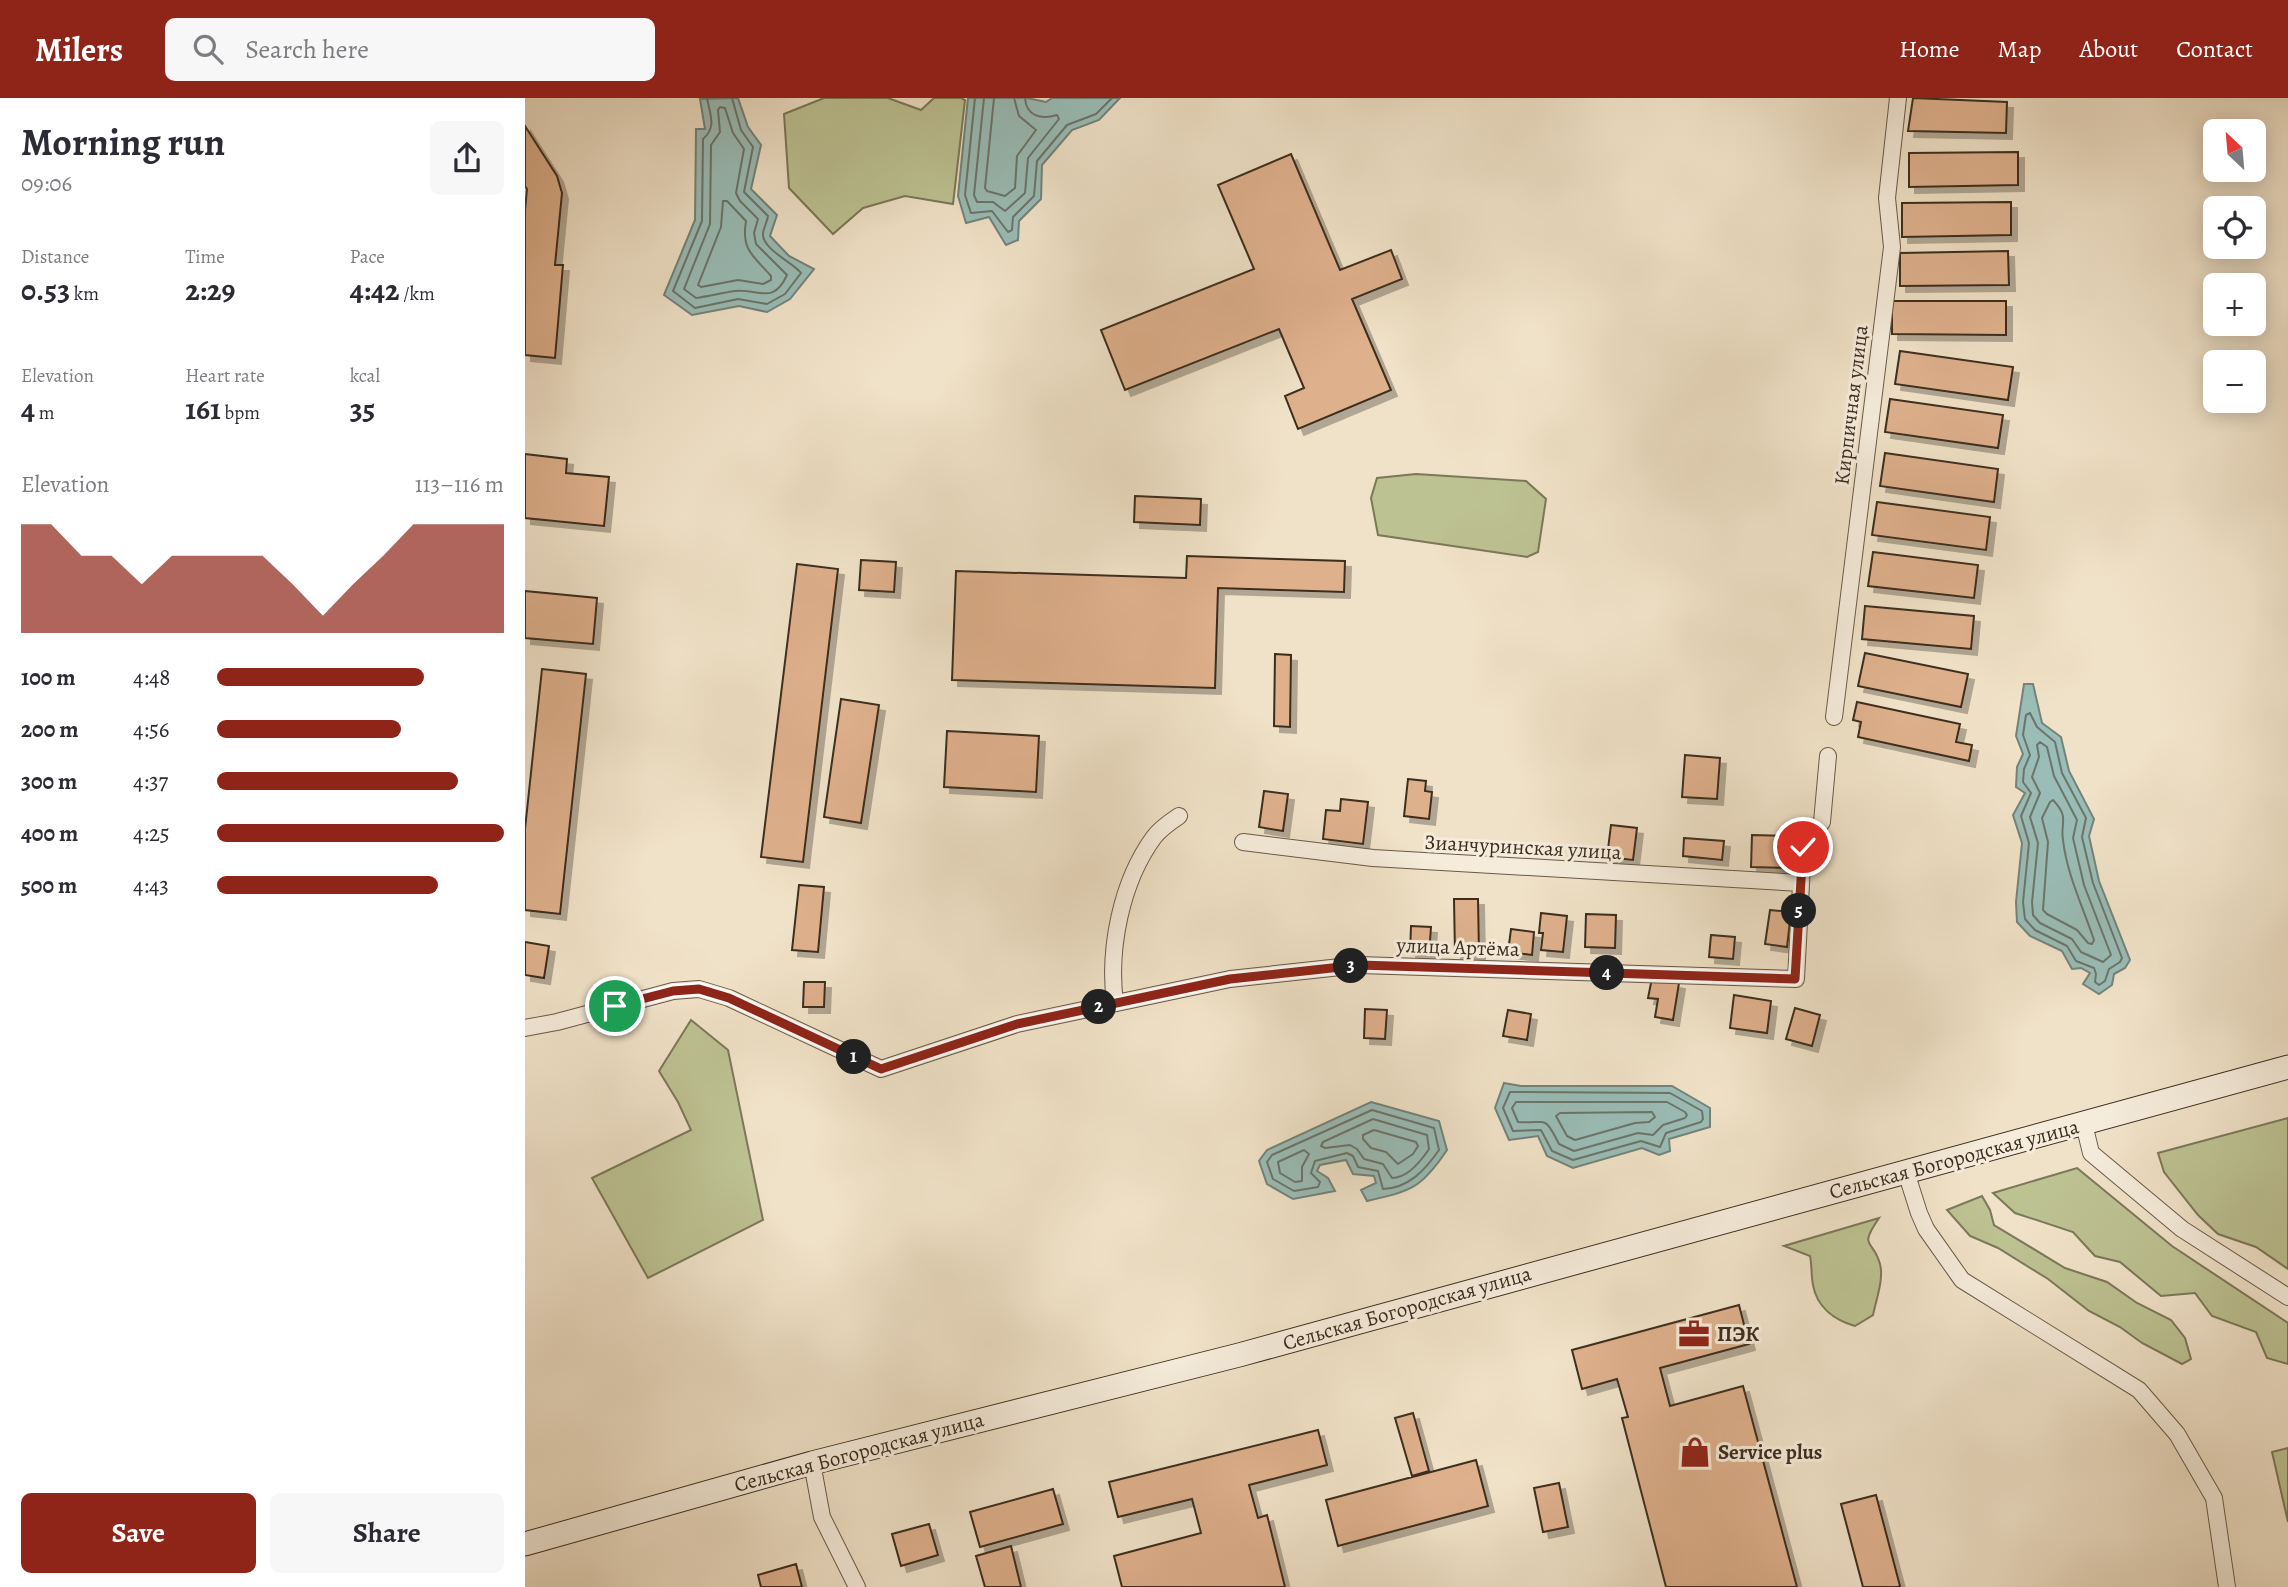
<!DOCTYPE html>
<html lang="en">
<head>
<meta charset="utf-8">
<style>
	body { margin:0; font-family:Alegreya,serif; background:#f7f7f7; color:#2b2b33; height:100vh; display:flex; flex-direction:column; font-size:26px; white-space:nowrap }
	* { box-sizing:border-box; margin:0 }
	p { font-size:23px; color:#7c7c81 }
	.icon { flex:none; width:38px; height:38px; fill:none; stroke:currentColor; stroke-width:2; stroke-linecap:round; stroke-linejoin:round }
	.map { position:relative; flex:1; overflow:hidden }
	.details { display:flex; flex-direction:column; background:#fff; width:525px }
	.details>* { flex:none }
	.needle { width:46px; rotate:334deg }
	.buttons { position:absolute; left:1678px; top:21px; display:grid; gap:14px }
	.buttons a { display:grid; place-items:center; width:63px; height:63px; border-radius:10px; background:#fff; box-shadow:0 4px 18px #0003; font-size:35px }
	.pin { position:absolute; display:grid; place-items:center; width:60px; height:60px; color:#fff; margin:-30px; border:4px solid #fff; border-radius:50%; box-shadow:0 2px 7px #0007 }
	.km { position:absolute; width:35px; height:35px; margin:-18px; border-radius:50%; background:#222; color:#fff; font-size:19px; line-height:35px; text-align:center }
	.round { display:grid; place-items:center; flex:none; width:74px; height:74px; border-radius:10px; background:#f7f7f7 }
	.headline { display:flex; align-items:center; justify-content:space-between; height:119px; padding:0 21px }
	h1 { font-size:38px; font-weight:600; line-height:52px }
	.stats { display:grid; grid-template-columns:repeat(3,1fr); gap:10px; height:119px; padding:7px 21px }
	.stats div { display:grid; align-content:center }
	.stats b { font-size:30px; font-weight:600 }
	.stats small { font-size:19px; font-weight:400 }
	.stats p { font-size:19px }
	.chart { height:196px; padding:14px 21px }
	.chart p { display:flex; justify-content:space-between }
	.chart svg { width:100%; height:126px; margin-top:7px; fill:#8f2418; opacity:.7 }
	.primary-button { display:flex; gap:14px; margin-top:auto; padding:14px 21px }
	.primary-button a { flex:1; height:80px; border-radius:10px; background:#8f2418; color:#fff; font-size:28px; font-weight:600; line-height:80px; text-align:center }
	.primary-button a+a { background:#f7f7f7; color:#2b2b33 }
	ul { padding:0 21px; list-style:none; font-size:23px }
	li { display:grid; grid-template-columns:112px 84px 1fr; align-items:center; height:52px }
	li i { height:18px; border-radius:9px; background:#8f2418 }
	header { display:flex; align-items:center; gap:42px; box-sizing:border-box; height:98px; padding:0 35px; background:#8f2418; color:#fff }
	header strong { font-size:33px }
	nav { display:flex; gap:38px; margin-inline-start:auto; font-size:24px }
	.search { width:490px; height:63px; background:#f7f7f7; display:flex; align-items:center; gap:18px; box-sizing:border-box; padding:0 24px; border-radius:10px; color:#7c7c81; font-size:26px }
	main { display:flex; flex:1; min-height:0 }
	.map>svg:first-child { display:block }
</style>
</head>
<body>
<header>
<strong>Milers</strong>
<div class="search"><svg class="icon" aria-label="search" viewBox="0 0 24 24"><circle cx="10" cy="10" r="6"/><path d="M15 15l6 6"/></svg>Search here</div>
<nav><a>Home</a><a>Map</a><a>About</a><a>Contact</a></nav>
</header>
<main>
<section class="details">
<div class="headline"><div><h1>Morning run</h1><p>09:06</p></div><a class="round"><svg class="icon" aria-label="share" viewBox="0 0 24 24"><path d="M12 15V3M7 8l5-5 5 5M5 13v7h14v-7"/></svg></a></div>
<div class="stats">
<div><p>Distance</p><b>0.53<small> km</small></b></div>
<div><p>Time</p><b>2:29</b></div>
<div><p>Pace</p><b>4:42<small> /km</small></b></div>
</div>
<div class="stats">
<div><p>Elevation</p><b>4<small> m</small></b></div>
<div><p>Heart rate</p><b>161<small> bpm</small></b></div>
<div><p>kcal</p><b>35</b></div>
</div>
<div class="chart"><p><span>Elevation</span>113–116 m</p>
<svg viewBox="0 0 160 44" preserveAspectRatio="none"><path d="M0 44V6L10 6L20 17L30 17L40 27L50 17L60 17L70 17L80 17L90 27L100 38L110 27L120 17L130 6L140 6L150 6L160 6V44z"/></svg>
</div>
<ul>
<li><b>100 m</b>4:48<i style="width:72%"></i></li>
<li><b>200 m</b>4:56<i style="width:64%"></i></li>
<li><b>300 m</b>4:37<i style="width:84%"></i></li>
<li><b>400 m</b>4:25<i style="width:100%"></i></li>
<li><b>500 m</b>4:43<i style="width:77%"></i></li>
</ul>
<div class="primary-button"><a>Save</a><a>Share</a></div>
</section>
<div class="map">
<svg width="1763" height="1489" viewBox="0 0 1763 1489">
	<defs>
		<filter id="shadow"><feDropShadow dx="6" dy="6" stdDeviation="0" flood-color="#0004"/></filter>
	</defs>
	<rect width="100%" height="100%" fill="#f0e2c8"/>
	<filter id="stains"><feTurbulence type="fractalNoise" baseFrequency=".00286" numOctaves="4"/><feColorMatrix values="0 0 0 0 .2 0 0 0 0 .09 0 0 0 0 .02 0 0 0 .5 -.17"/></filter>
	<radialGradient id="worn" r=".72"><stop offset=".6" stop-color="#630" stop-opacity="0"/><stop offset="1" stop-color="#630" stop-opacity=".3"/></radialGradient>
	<path fill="#bdc293" stroke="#7c7859" stroke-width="2" d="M 299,0 L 363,0 L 396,12 L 409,0 L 436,0 L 440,2 L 428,106 L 380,98 L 338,110 L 308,136 L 264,90 L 259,16 Z
		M 891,376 L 1001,383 L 1021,401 L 1013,454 L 1002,459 L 853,437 L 846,400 L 852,380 Z
		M 166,922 L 203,952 L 238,1122 L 123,1180 L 67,1080 L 166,1032 L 153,1004 L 134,973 Z
		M 1763,1020 L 1763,1171 L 1731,1149 L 1693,1136 L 1673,1117 L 1639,1074 L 1633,1055 Z
		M 1552,1070 L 1647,1148 L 1763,1225 L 1763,1266 L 1742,1260 L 1731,1234 L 1687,1218 L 1670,1195 L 1636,1198 L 1595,1164 L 1570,1158 L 1548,1134 L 1490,1115 L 1468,1095 Z
		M 1457,1098 L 1465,1112 L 1469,1127 L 1540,1170 L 1582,1184 L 1612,1205 L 1646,1222 L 1660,1240 L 1666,1261 L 1657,1266 L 1617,1245 L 1595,1229 L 1564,1213 L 1523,1181 L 1473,1150 L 1445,1138 L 1422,1112 Z
		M 1354,1120 C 1333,1151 1348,1140 1355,1166 C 1359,1181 1351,1202 1348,1217 L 1330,1228 C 1309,1222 1292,1209 1288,1187 C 1286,1177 1287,1167 1285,1158 L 1259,1148 Z
		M 1763,1350 L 1763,1424 L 1747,1354 Z"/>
	<path fill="#9abdb7" stroke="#74837a" stroke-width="2" d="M 213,0 L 223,29 L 236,47 L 226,91 L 252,117 L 245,138 L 264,158 L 289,171 L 265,201 L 242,214 L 214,208 L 167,217 L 139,197 L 170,122 L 171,31 L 180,31 L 175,1 Z
		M 443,0 L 502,0 L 521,4 L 527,0 L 595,0 L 574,22 L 547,32 L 517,67 L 516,101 L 494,123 L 493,142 L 481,147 L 464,119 L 441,125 L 433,98 Z
		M 1499,586 L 1508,586 L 1517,625 L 1536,639 L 1544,673 L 1569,721 L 1564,738 L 1574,783 L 1605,862 L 1600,870 L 1589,876 L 1587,887 L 1574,896 L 1558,886 L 1565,875 L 1556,870 L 1547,871 L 1537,853 L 1505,838 L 1492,824 L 1491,804 L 1497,745 L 1488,717 L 1500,695 L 1491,689 L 1492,669 L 1498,656 L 1491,638 Z
		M 979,985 L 996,988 L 1147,988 L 1185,1010 L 1185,1029 L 1144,1041 L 1145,1053 L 1134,1057 L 1117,1050 L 1048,1070 L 1022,1058 L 1013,1038 L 984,1042 L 970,1010 Z
		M 846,1004 L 914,1023 L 922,1052 C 896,1091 886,1093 842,1103 L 836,1092 L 851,1085 L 849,1078 L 828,1076 L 821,1062 L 795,1067 L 792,1073 L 803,1080 L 810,1093 L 768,1101 L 742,1086 L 734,1063 L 742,1052 Z"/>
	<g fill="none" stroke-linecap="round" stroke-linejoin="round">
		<path stroke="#6b756b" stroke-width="2" d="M 182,0 C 185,17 192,29 178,41 L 177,123 L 148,193 L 170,210 L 213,201 L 242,206 L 260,196 L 276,175 C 269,165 236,151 238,135 C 239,129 242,124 243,118 L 219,94 L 228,49 L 216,32 L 207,0
			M 450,0 L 440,97 L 446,115 L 467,113 L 483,134 L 487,132 L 488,119 L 509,98 L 512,63 L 542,27 L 571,16 L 587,0
			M 459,0 L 449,97 L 452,104 L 468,104 L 480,113 L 500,95 L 503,60 L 534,21 L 532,17 C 516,22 501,18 500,0
			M 469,0 L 460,90 L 462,93 L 480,98 L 490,90 L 492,58 L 511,32 L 494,18 L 489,0
			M 195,9 L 200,10 L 208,35 L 219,51 L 211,95 L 215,103 L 233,121 L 229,135 L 231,146 L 262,177 C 248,208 233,190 210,193 C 197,195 184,198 171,200 L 159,191 L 185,126 L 186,47 L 195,34 L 193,12 Z
			M 198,103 L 202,103 L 221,123 C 216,153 229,158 246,178 L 246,182 L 238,186 L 213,182 L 176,189 L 173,187 L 196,129 Z
			M 1505,615 L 1512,629 L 1530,644 L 1537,675 L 1561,720 L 1557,739 L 1568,785 L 1597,860 L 1595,864 L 1584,871 L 1580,883 L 1574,887 L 1570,884 L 1571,876 L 1569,870 L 1551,863 L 1542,848 L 1510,832 L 1500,821 L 1498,804 L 1504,745 L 1496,718 L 1506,695 L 1498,684 L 1499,671 L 1505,657 L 1498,637 L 1501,617 Z
			M 1515,644 L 1522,649 L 1529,678 L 1552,722 L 1548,740 L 1559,787 L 1586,857 L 1578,864 L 1556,854 L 1547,841 L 1515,825 L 1508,817 L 1507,804 L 1513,745 L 1505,719 L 1515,695 L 1507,679 L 1514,659 L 1512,647 Z
			M 1528,702 C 1545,720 1535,724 1538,742 C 1542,777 1558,809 1569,842 L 1567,846 L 1563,845 L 1552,832 L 1522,816 L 1518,812 L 1523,744 L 1517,720 L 1525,704 Z
			M 985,994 L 1145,995 L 1177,1013 L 1178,1021 L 1176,1024 L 1141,1035 L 1135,1049 L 1116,1043 L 1048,1062 L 1027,1053 L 1016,1032 L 988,1033 L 978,1010 Z
			M 991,1004 L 1142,1004 L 1160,1014 L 1162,1017 L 1160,1020 L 1138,1027 L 1128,1037 L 1113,1035 L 1049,1053 L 1034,1046 C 1019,1016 1022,1026 993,1024 L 987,1010 Z
			M 847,1012 L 909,1030 L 914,1052 C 900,1072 884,1090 858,1091 L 853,1073 L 833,1069 L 828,1058 L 822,1055 L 790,1063 L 786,1075 L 795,1084 L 793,1089 L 769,1093 L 748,1081 L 742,1064 L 747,1057 Z
			M 1127,1014 L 1130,1019 L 1124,1024 L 1110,1025 L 1050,1042 L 1042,1038 L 1031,1018 L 1035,1015 Z
			M 848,1021 L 902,1037 L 904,1051 C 896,1063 883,1080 867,1080 L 858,1066 L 839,1061 L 832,1051 L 825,1047 L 800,1050 L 796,1048 L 798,1044 Z
			M 849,1032 L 891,1044 L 893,1048 L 888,1056 L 873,1066 L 861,1054 L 846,1050 L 838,1041 L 838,1037 Z
			M 779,1052 L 784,1056 L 777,1069 L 777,1083 L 770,1084 L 755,1075 L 753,1064 Z"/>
	</g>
	<path fill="#deb08c" stroke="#3c2d1f" stroke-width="2" filter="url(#shadow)" d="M 1388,0 L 1482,4 L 1481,35 L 1383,33 Z
		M 0,28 L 32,78 L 37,95 L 30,167 L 38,167 L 30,260 L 0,257 L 0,112 L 2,91 L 0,88 Z
		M 1493,54 L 1493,87 L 1384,89 L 1384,55 Z
		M 766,56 L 815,172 L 866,152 L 877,181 L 827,201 L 866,292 L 773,331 L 760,298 L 779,290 L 754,231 L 600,292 L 576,232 L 729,171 L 693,87 Z
		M 1486,104 L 1486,137 L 1377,139 L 1377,105 Z
		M 1483,153 L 1484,187 L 1375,188 L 1375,155 Z
		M 1367,203 L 1481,203 L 1481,237 L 1367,236 Z
		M 1375,253 L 1488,269 L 1483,302 L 1370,286 Z
		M 1365,301 L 1478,317 L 1473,350 L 1360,334 Z
		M 1360,355 L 1473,371 L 1469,404 L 1355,388 Z
		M 0,356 L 42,361 L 41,375 L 84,379 L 79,428 L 0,420 Z
		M 610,398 L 676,401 L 675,427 L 609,424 Z
		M 1352,404 L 1465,419 L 1461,452 L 1347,437 Z
		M 1348,454 L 1453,467 L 1449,500 L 1343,488 Z
		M 662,458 L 820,463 L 819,494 L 693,490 L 690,590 L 427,582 L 431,473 L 661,480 Z
		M 336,462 L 371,464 L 369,494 L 334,492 Z
		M 272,466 L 313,471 L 278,764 L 236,759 Z
		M 0,493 L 72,500 L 68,546 L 0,540 Z
		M 1340,508 L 1449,518 L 1446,551 L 1337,541 Z
		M 1340,555 L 1443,576 L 1436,609 L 1333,588 Z
		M 750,556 L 766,557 L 765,629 L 749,628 Z
		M 17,571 L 61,576 L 35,816 L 0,812 L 0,731 Z
		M 316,601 L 354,607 L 336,725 L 299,719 Z
		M 1332,604 L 1435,626 L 1431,644 L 1447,647 L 1444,663 L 1333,639 L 1336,624 L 1328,622 Z
		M 422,633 L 514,638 L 511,694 L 419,689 Z
		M 1160,657 L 1195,660 L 1192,701 L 1157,699 Z
		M 883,681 L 901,683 L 900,693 L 907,694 L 904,721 L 879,718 Z
		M 739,693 L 763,696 L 758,733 L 734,729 Z
		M 816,701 L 843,704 L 838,746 L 798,741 L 801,712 L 815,713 Z
		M 1086,727 L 1112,730 L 1108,762 L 1082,759 Z
		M 1227,737 L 1265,738 L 1264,770 L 1226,769 Z
		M 1159,740 L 1199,743 L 1197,762 L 1158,758 Z
		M 274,787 L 299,789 L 293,854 L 267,852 Z
		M 929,801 L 953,801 L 954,856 L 930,856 Z
		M 1245,812 L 1266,814 L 1262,849 L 1240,846 Z
		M 1016,815 L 1042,818 L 1038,854 L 1016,852 L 1018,835 L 1014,835 Z
		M 1061,816 L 1091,817 L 1090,850 L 1060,849 Z
		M 886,828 L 906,829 L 904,857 L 885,856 Z
		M 986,831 L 1009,834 L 1007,857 L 983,854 Z
		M 1186,837 L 1210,839 L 1208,861 L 1184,859 Z
		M 0,844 L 24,848 L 19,880 L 0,877 Z
		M 1127,880 L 1154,885 L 1148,922 L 1130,919 L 1133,901 L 1123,900 Z
		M 279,884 L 300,884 L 299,909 L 278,909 Z
		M 1209,897 L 1246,903 L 1242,935 L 1205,930 Z
		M 1270,910 L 1295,917 L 1287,948 L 1261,941 Z
		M 840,911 L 862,912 L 860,941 L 839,940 Z
		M 983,912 L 1006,916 L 1002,942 L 978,938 Z
		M 1214,1207 L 1224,1246 L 1135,1270 L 1145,1308 L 1218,1288 L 1272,1489 L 1141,1489 L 1097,1320 L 1103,1319 L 1092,1281 L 1057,1291 L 1047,1252 Z
		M 888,1315 L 904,1373 L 887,1378 L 870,1320 Z
		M 793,1332 L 802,1367 L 724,1387 L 733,1420 L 742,1417 L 760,1489 L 597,1489 L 589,1458 L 676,1435 L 667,1401 L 593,1419 L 584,1384 Z
		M 951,1362 L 963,1408 L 813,1448 L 801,1402 Z
		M 1034,1385 L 1043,1429 L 1018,1434 L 1009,1390 Z
		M 528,1391 L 538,1426 L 455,1449 L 445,1414 Z
		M 1351,1397 L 1375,1488 L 1373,1489 L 1338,1489 L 1316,1406 Z
		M 404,1426 L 413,1457 L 376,1468 L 367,1436 Z
		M 486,1448 L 496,1489 L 460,1489 L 451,1458 Z
		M 271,1466 L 277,1489 L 236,1489 L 233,1477 Z"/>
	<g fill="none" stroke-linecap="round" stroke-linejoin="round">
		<defs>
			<path id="minor" d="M 1309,619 L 1367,149 L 1362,100 L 1373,0
				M 718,744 L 848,760 L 1276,785
				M 590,905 C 583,851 596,784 629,739 C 635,731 645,724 654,718
				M 0,930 L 32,924 L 148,893 L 174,891 L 204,900 L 356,971 L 492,926 L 705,881 L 834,867 L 1271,881 L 1278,749 L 1297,724 L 1303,658
				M 1559,1026 L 1566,1055 L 1657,1131 L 1763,1199
				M 1381,1074 L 1394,1115 L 1401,1131 L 1437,1182 L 1614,1292 L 1652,1336 L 1689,1400 L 1702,1489
				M 287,1365 L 297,1419 L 332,1489"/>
			<path id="secondary" d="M 0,1446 L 287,1365 L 714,1257 L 1763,969"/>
		</defs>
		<use href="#minor" stroke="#695a49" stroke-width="18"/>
		<use href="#secondary" stroke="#3c2d1f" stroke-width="25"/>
		<use href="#minor" stroke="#f5ecdb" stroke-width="16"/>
		<use href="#secondary" stroke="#f5ecdb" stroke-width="23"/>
	</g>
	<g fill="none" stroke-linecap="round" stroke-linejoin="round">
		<defs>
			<path id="route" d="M 90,908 L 148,893 L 174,891 L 204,900 L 356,971 L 492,926 L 705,881 L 834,867 L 1270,881 L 1278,749"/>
		</defs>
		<use href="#route" stroke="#fff" stroke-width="14"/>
		<use href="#route" stroke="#8f2418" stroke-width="9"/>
	</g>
	<defs>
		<symbol id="office-bare" viewBox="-9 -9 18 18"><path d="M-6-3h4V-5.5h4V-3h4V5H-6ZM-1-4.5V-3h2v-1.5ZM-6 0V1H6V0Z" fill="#8f2418" stroke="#f5ecdb" stroke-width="2.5" paint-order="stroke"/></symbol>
		<symbol id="shop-bare" viewBox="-9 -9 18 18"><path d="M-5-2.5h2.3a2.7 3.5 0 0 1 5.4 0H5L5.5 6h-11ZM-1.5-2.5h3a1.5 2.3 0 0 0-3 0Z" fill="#8f2418" stroke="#f5ecdb" stroke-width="2.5" paint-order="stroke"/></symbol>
	</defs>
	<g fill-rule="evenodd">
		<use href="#office-bare" x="1147" y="1214" width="44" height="44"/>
		<use href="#shop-bare" x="1148" y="1332" width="44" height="44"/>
	</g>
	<g text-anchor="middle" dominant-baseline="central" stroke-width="6" stroke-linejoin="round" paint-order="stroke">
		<g font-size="21" fill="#3c2d1f" stroke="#f5ecdb">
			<text transform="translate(1326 307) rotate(-83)">Кирпичная улица</text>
			<text transform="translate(998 749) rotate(3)">Зианчуринская улица</text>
			<text transform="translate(933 849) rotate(2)">улица Артёма</text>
			<text transform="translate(1429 1061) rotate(-15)">Сельская Богородская улица</text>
			<text transform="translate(882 1210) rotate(-16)">Сельская Богородская улица</text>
			<text transform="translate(334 1354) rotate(-15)">Сельская Богородская улица</text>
		</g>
		<g font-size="21" font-weight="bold" fill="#3c2d1f" stroke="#f5ecdb" text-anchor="start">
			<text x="1192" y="1236">ПЭК</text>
			<text x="1193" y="1354">Service plus</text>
		</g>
	</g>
	<rect width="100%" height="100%" filter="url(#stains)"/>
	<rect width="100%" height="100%" fill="url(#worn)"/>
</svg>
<div class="buttons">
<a><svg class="needle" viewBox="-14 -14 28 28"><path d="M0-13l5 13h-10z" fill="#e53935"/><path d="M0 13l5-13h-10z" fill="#7c7c81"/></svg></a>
<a><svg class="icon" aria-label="locate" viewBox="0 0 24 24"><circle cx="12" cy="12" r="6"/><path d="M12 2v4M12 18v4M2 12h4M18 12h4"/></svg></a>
<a>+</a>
<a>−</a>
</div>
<div class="pin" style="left:90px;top:908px;background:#1e9e55"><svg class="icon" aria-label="arrive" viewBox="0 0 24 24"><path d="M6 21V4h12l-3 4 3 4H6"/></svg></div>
<div class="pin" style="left:1278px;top:749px;background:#d93025"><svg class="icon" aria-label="check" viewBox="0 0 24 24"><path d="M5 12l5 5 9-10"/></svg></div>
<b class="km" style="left:329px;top:959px">1</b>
<b class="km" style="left:574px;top:909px">2</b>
<b class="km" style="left:826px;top:868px">3</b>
<b class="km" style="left:1082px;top:875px">4</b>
<b class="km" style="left:1274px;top:813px">5</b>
</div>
</main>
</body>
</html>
